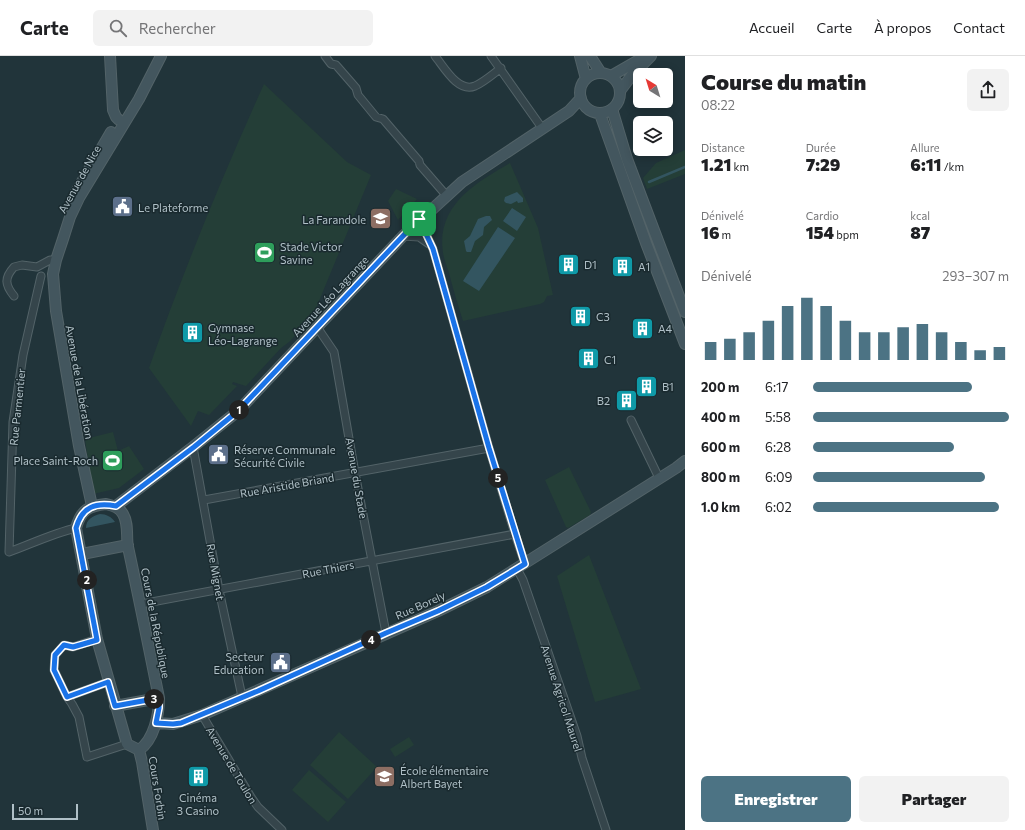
<!DOCTYPE html>
<html lang="fr">
<head>
<meta charset="utf-8">
<style>
	body { margin:0; font-family:Commissioner,sans-serif; background:#f2f2f2; color:#202124; height:100vh; display:flex; flex-direction:column; font-size:15px; white-space:nowrap }
	* { box-sizing:border-box; margin:0 }
	p { font-size:13px; color:#757577 }
	.icon { flex:none; width:22px; height:22px; fill:none; stroke:currentColor; stroke-width:2; stroke-linecap:round; stroke-linejoin:round }
	.map { position:relative; flex:1; overflow:hidden }
	.drawer { display:flex; flex-direction:column; background:#fff; width:340px }
	.drawer>* { flex:none }
	.needle { width:26px; rotate:322deg }
	.tools { position:absolute; left:633px; top:12px; display:grid; gap:8px }
	.tools a { display:grid; place-items:center; width:40px; height:40px; border-radius:6px; background:#fff; box-shadow:0 2px 10px #0003; font-size:20px }
	.scale { position:absolute; left:12px; bottom:10px; width:66px; box-sizing:border-box; padding-left:4px; border:2px solid #b0c0c7; border-top:0; font-size:11px; line-height:14px; white-space:nowrap; color:#b0c0c7; -webkit-text-stroke:3px #1a2a2f; paint-order:stroke }
	.pin { position:absolute; display:grid; place-items:center; width:34px; height:34px; color:#fff; margin:-17px; border-radius:8px; box-shadow:0 2px 6px #0006 }
	.km { position:absolute; width:20px; height:20px; margin:-10px; border-radius:50%; background:#222; color:#fff; font-size:11px; line-height:20px; text-align:center }
	.round { display:grid; place-items:center; flex:none; width:42px; height:42px; border-radius:6px; background:#f2f2f2 }
	.overview { display:flex; align-items:center; justify-content:space-between; height:68px; padding:0 16px }
	h1 { font-size:22px; font-weight:800; line-height:30px }
	.stats { display:grid; grid-template-columns:repeat(3,1fr); gap:6px; height:68px; padding:4px 16px }
	.stats div { display:grid; align-content:center }
	.stats b { font-size:17px; font-weight:800 }
	.stats small { font-size:11px; font-weight:400 }
	.stats p { font-size:11px }
	.chart { height:112px; padding:8px 16px }
	.chart p { display:flex; justify-content:space-between }
	.chart svg { width:100%; height:72px; margin-top:4px; stroke:#4c7384; stroke-width:6 }
	.button { display:flex; gap:8px; margin-top:auto; padding:8px 16px }
	.button a { flex:1; height:46px; border-radius:6px; background:#4c7384; color:#fff; font-size:16px; font-weight:800; line-height:46px; text-align:center }
	.button a+a { background:#f2f2f2; color:#202124 }
	ul { padding:0 16px; list-style:none; font-size:13px }
	li { display:grid; grid-template-columns:64px 48px 1fr; align-items:center; height:30px }
	li i { height:10px; border-radius:5px; background:#4c7384 }
	header { display:flex; align-items:center; gap:24px; box-sizing:border-box; height:56px; padding:0 20px; background:#fff; border-bottom:1px solid #e0e0e0 }
	header strong { font-size:19px }
	nav { display:flex; gap:22px; margin-inline-start:auto; font-size:14px }
	.search { width:280px; height:36px; background:#f2f2f2; display:flex; align-items:center; gap:10px; box-sizing:border-box; padding:0 14px; border-radius:6px; color:#757577; font-size:15px }
	main { display:flex; flex:1; min-height:0 }
	.map>svg:first-child { display:block }
</style>
</head>
<body>
<header>
<strong>Carte</strong>
<div class="search"><svg class="icon" aria-label="search" viewBox="0 0 24 24"><circle cx="10" cy="10" r="6"/><path d="M15 15l6 6"/></svg>Rechercher</div>
<nav><a>Accueil</a><a>Carte</a><a>À propos</a><a>Contact</a></nav>
</header>
<main>
<div class="map">
<svg width="685" height="774" viewBox="0 0 685 774">
	<rect width="100%" height="100%" fill="#21343a"/>
	<path fill="#243e37" d="M 264,28 L 347,106 L 371,119 L 312,262 L 289,286 L 281,292 L 246,330 L 233,326 L 232,328 L 237,330 L 209,359 L 198,355 L 191,370 L 149,312 C 183,216 222,121 264,28 Z
		M 685,94 L 685,118 L 647,133 L 643,122 L 656,107 Z
		M 510,107 L 538,172 L 553,239 L 547,240 L 544,246 L 540,248 L 463,265 C 458,249 453,233 449,217 C 447,211 444,203 443,197 C 436,149 476,127 510,107 Z
		M 396,133 L 417,143 L 398,164 L 388,145 Z
		M 113,376 L 118,395 L 129,390 L 144,413 L 119,432 L 93,438 L 85,383 Z
		M 569,411 L 591,456 L 590,459 L 568,472 L 566,471 L 545,424 Z
		M 589,499 L 641,633 L 595,646 L 557,520 Z
		M 339,676 L 377,711 L 348,743 L 310,709 Z
		M 409,681 L 414,689 L 395,701 L 390,693 Z
		M 309,714 L 346,746 L 328,766 L 292,734 Z"/>
	<path fill="#335560" d="M 517,136 L 523,142 L 523,146 L 518,147 L 517,145 L 511,148 L 506,147 L 504,145 L 505,141 Z
		M 512,152 L 526,161 L 517,175 L 503,165 Z
		M 486,160 L 490,160 L 492,164 L 484,171 L 483,179 L 475,185 L 471,196 L 467,196 L 466,195 L 464,185 L 470,180 L 478,163 Z
		M 498,171 L 515,182 L 479,235 L 463,225 Z
		M 100,458 C 106,458 112,461 115,466 L 86,472 C 86,463 93,460 100,458 Z"/>
	<g fill="none" stroke-linecap="round" stroke-linejoin="round">
		<path stroke="#335560" stroke-width="2.5" d="M 649,126 L 685,111"/>
		<defs>
			<path id="street" d="M 325,0 L 331,8 L 336,9 L 356,32 L 358,39 L 376,61 L 383,63 L 419,105 L 420,109 L 446,139
				M 435,0 C 444,11 458,37 475,30 C 484,26 493,18 501,12
				M 491,0 L 542,72
				M 419,163 L 433,193 L 489,392 L 515,478 L 525,508
				M 403,180 L 419,181 L 429,188
				M 41,220 L 23,299 L 13,366 L 9,496 C 31,488 54,477 76,472
				M 14,240 C 5,229 4,222 14,211 L 22,209 L 37,211 L 50,204 L 56,204
				M 317,271 L 334,296 L 355,417 L 386,577
				M 631,364 L 659,422
				M 193,391 L 219,534 L 241,636 L 244,641
				M 204,444 L 489,392
				M 517,513 L 523,524 L 577,680 L 582,702 L 606,774
				M 141,548 L 515,478
				M 97,583 L 73,591 L 64,589 L 55,599 L 54,614 L 67,641 L 72,648 L 79,661 L 87,701 L 127,688
				M 67,641 L 108,626
				M 202,659 L 251,741 L 258,751 L 282,774"/>
			<path id="secondary" d="M 110,0 L 113,54 L 116,61 L 119,64
				M 580,0 L 586,23
				M 590,0 L 601,17
				M580 37a20 20 0 1 1 40 0a20 20 0 1 1-40 0Z
				M 611,20 L 644,1
				M 620,35 L 632,19 L 651,0
				M 612,53 L 627,103 L 685,256
				M 600,58 L 646,187 L 685,288
				M 76,136 L 111,76
				M 106,448 C 113,450 119,451 123,458 C 129,468 126,481 128,491 C 139,542 149,592 159,642 C 159,659 154,684 139,694 L 127,688 L 97,583 L 76,472 C 81,454 88,450 106,448 Z
				M 92,450 L 79,390 L 56,255 L 53,218 L 56,204 L 63,183 L 70,161 L 79,142 L 139,43 L 161,0
				M 116,450 L 193,391 L 238,355 L 403,180 L 462,126 L 569,55 L 581,42
				M 82,498 L 128,489
				M 115,650 L 159,642
				M 156,667 L 173,668 L 202,659 L 438,555 L 487,531 L 676,412 L 685,405
				M 139,694 L 142,706 L 153,774"/>
		</defs>
		<use href="#street" stroke="#536368" stroke-width="9"/>
		<use href="#secondary" stroke="#536368" stroke-width="12"/>
		<use href="#street" stroke="#35454b" stroke-width="7"/>
		<use href="#secondary" stroke="#43565e" stroke-width="10"/>
	</g>
	<g fill="none" stroke-linecap="round" stroke-linejoin="round">
		<defs>
			<path id="route" d="M 419,163 L 433,193 L 489,392 L 525,508 L 487,531 L 438,555 L 386,577 L 258,635 L 181,667 L 173,668 L 156,667 L 159,652 L 159,642 L 115,650 L 108,626 L 67,641 L 54,614 L 55,599 L 64,589 L 73,591 L 97,584 L 76,472 C 82,451 95,446 116,450 L 194,391 L 238,355 Z"/>
		</defs>
		<use href="#route" stroke="#fff" stroke-width="8"/>
		<use href="#route" stroke="#1a73e8" stroke-width="5"/>
	</g>
	<defs>
		<symbol id="civic-square" viewBox="-11 -11 22 22"><rect x="-9" y="-9" width="18" height="18" rx="4" fill="#5c6f8a" stroke="#1a2a2f"/><path d="M-.6-6.5H3V-4.5H.6V-3L4-1V1h2V6H-6V1h2V-1L-.6-3ZM-1.2 2.5V6h2.4V2.5Z" fill="#fff"/></symbol>
		<symbol id="school-square" viewBox="-11 -11 22 22"><rect x="-9" y="-9" width="18" height="18" rx="4" fill="#8d6e63" stroke="#1a2a2f"/><path d="M0-5L7-2L0 1L-7-2ZM-4 1L0 2.5L4 1V4Q0 6-4 4Z" fill="#fff"/></symbol>
		<symbol id="stadium-square" viewBox="-11 -11 22 22"><rect x="-9" y="-9" width="18" height="18" rx="4" fill="#2e9e5b" stroke="#1a2a2f"/><path d="M0-5a6.5 5 0 1 0 0 10a6.5 5 0 1 0 0-10ZM-3.5-1.8h7v3.6h-7Z" fill="#fff"/></symbol>
		<symbol id="building-square" viewBox="-11 -11 22 22"><rect x="-9" y="-9" width="18" height="18" rx="4" fill="#0f9aa8" stroke="#1a2a2f"/><path d="M-4-6H4V6H1V3H-1V6H-4ZM-2.5-4.3h1.7v1.8h-1.7ZM.8-4.3h1.7v1.8H.8ZM-2.5-1h1.7V.8h-1.7ZM.8-1h1.7V.8H.8Z" fill="#fff"/></symbol>
	</defs>
	<g fill-rule="evenodd">
		<use href="#civic-square" x="110" y="138" width="25" height="25"/>
		<use href="#school-square" x="368" y="150" width="25" height="25"/>
		<use href="#stadium-square" x="252" y="184" width="25" height="25"/>
		<use href="#building-square" x="556" y="196" width="25" height="25"/>
		<use href="#building-square" x="610" y="198" width="25" height="25"/>
		<use href="#building-square" x="568" y="248" width="25" height="25"/>
		<use href="#building-square" x="630" y="260" width="25" height="25"/>
		<use href="#building-square" x="180" y="264" width="25" height="25"/>
		<use href="#building-square" x="576" y="290" width="25" height="25"/>
		<use href="#building-square" x="634" y="318" width="25" height="25"/>
		<use href="#building-square" x="614" y="332" width="25" height="25"/>
		<use href="#civic-square" x="206" y="386" width="25" height="25"/>
		<use href="#stadium-square" x="100" y="392" width="25" height="25"/>
		<use href="#civic-square" x="268" y="594" width="25" height="25"/>
		<use href="#school-square" x="372" y="708" width="25" height="25"/>
		<use href="#building-square" x="186" y="708" width="25" height="25"/>
	</g>
	<g text-anchor="middle" dominant-baseline="central" stroke-width="3" stroke-linejoin="round" paint-order="stroke">
		<g font-size="11" fill="#b0c0c7" stroke="#1a2a2f">
			<text transform="translate(79 123) rotate(-61)">Avenue de Nice</text>
			<text transform="translate(330 240) rotate(-47)">Avenue Léo Lagrange</text>
			<text transform="translate(80 326) rotate(80)">Avenue de la Libération</text>
			<text transform="translate(17 351) rotate(-84)">Rue Parmentier</text>
			<text transform="translate(357 422) rotate(80)">Avenue du Stade</text>
			<text transform="translate(287 429) rotate(-10)">Rue Aristide Briand</text>
			<text transform="translate(328 513) rotate(-11)">Rue Thiers</text>
			<text transform="translate(216 516) rotate(80)">Rue Mignet</text>
			<text transform="translate(420 549) rotate(-24)">Rue Borely</text>
			<text transform="translate(156 567) rotate(79)">Cours de la République</text>
			<text transform="translate(562 642) rotate(72)">Avenue Agricol Maurel</text>
			<text transform="translate(232 709) rotate(59)">Avenue de Toulon</text>
			<text transform="translate(158 732) rotate(81)">Cours Forbin</text>
		</g>
		<g font-size="11" fill="#b0c0c7" stroke="#1a2a2f" text-anchor="start">
			<text x="138" y="151">Le Plateforme</text>
			<text x="366" y="163" text-anchor="end">La Farandole</text>
			<text x="280" y="190">Stade Victor<tspan x="280" dy="13">Savine</tspan></text>
			<text x="584" y="208">D1</text>
			<text x="638" y="210">A1</text>
			<text x="596" y="260">C3</text>
			<text x="208" y="271">Gymnase<tspan x="208" dy="13">Léo-Lagrange</tspan></text>
			<text x="658" y="272">A4</text>
			<text x="604" y="303">C1</text>
			<text x="662" y="330">B1</text>
			<text x="610" y="344" text-anchor="end">B2</text>
			<text x="234" y="393">Réserve Communale<tspan x="234" dy="13">Sécurité Civile</tspan></text>
			<text x="98" y="404" text-anchor="end">Place Saint-Roch</text>
			<text x="264" y="600" text-anchor="end">Secteur<tspan x="264" dy="13">Education</tspan></text>
			<text x="400" y="714">École élémentaire<tspan x="400" dy="13">Albert Bayet</tspan></text>
			<text x="198" y="741" text-anchor="middle">Cinéma<tspan x="198" dy="13">3 Casino</tspan></text>
		</g>
	</g>
</svg>
<div class="tools">
<a><svg class="needle" viewBox="-14 -14 28 28"><path d="M0-13l5 13h-10z" fill="#e53935"/><path d="M0 13l5-13h-10z" fill="#757577"/></svg></a>
<a><svg class="icon" aria-label="layers" viewBox="0 0 24 24"><path d="M12 4l9 5-9 5-9-5zM3 14l9 5 9-5"/></svg></a>
</div>
<div class="scale">50 m</div>
<div class="pin" style="left:419px;top:163px;background:#1e9e55"><svg class="icon" aria-label="arrive" viewBox="0 0 24 24"><path d="M6 21V4h12l-3 4 3 4H6"/></svg></div>
<b class="km" style="left:239px;top:354px">1</b>
<b class="km" style="left:87px;top:524px">2</b>
<b class="km" style="left:154px;top:643px">3</b>
<b class="km" style="left:371px;top:584px">4</b>
<b class="km" style="left:498px;top:422px">5</b>
</div>
<section class="drawer">
<div class="overview"><div><h1>Course du matin</h1><p>08:22</p></div><a class="round"><svg class="icon" aria-label="share" viewBox="0 0 24 24"><path d="M12 15V3M7 8l5-5 5 5M5 13v7h14v-7"/></svg></a></div>
<div class="stats">
<div><p>Distance</p><b>1.21<small> km</small></b></div>
<div><p>Durée</p><b>7:29</b></div>
<div><p>Allure</p><b>6:11<small> /km</small></b></div>
</div>
<div class="stats">
<div><p>Dénivelé</p><b>16<small> m</small></b></div>
<div><p>Cardio</p><b>154<small> bpm</small></b></div>
<div><p>kcal</p><b>87</b></div>
</div>
<div class="chart"><p><span>Dénivelé</span>293–307 m</p>
<svg viewBox="0 0 160 44" preserveAspectRatio="none"><path d="M5 44V33M15 44V31M25 44V27M35 44V20M45 44V11M55 44V6M65 44V11M75 44V20M85 44V27M95 44V27M105 44V24M115 44V22M125 44V27M135 44V33M145 44V38M155 44V36"/></svg>
</div>
<ul>
<li><b>200 m</b>6:17<i style="width:81%"></i></li>
<li><b>400 m</b>5:58<i style="width:100%"></i></li>
<li><b>600 m</b>6:28<i style="width:72%"></i></li>
<li><b>800 m</b>6:09<i style="width:88%"></i></li>
<li><b>1.0 km</b>6:02<i style="width:95%"></i></li>
</ul>
<div class="button"><a>Enregistrer</a><a>Partager</a></div>
</section>
</main>
</body>
</html>
